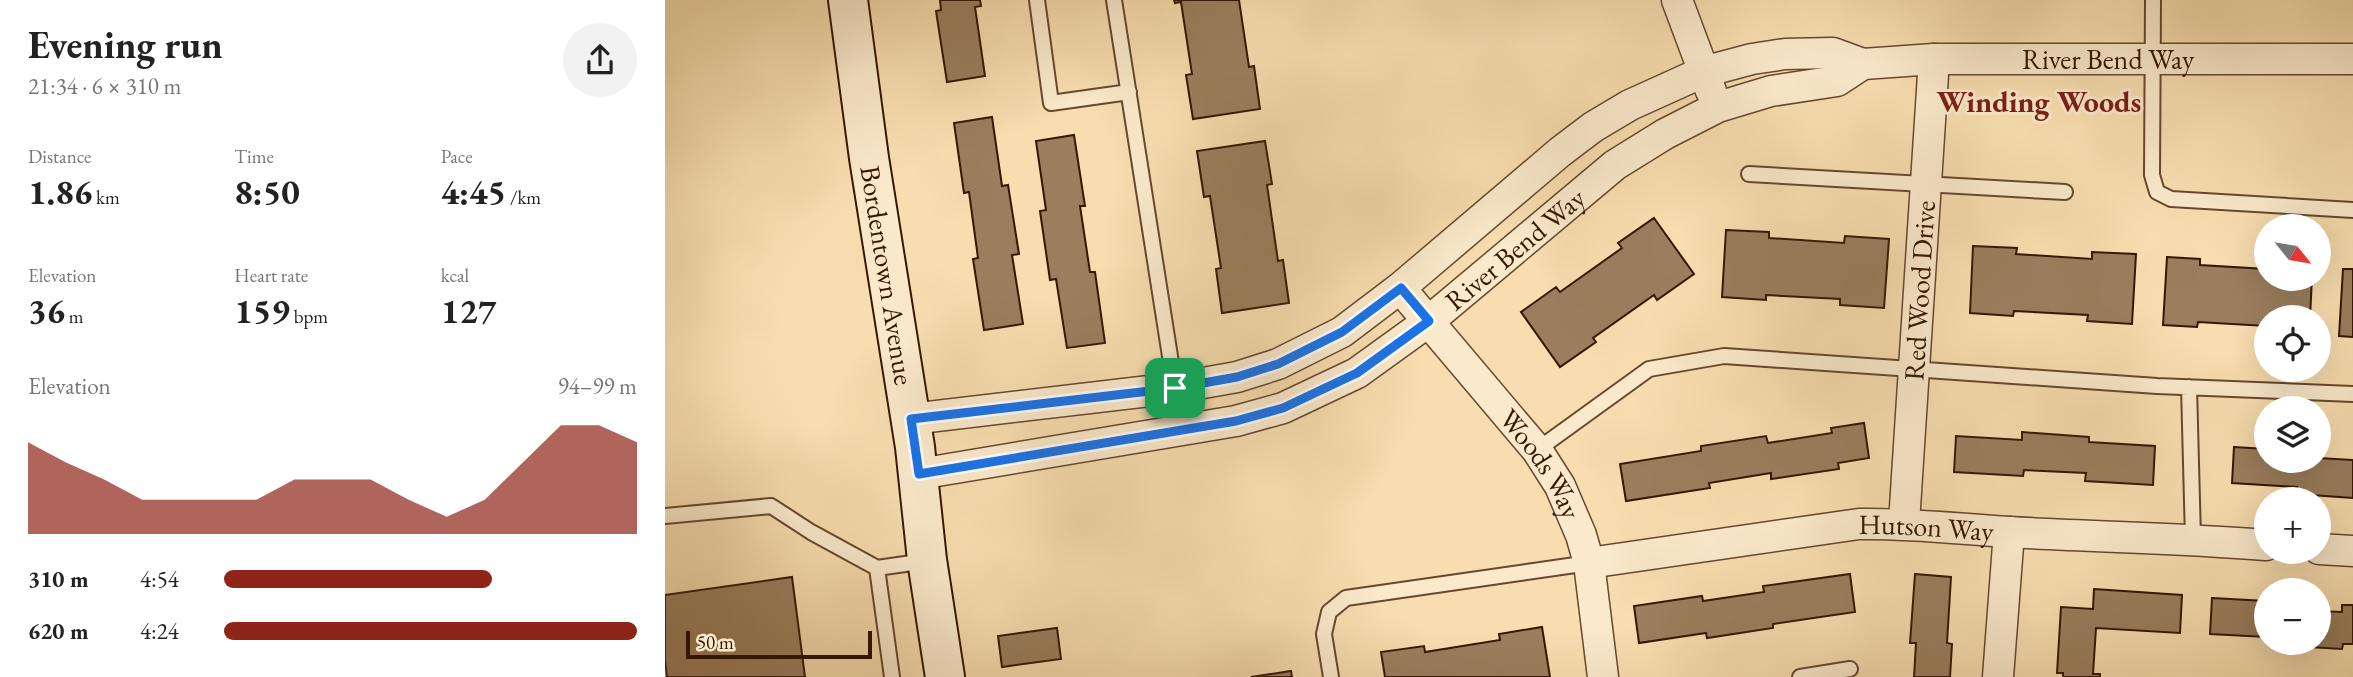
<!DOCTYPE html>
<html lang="en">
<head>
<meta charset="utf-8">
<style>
	body { margin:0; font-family:"EB Garamond",serif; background:#f2f2f2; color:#222; height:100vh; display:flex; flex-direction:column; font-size:26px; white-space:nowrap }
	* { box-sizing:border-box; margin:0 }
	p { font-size:23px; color:#767676 }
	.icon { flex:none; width:38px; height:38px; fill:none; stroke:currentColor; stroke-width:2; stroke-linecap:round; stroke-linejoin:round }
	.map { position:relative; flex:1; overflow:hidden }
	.drawer { display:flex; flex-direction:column; background:#fff; width:665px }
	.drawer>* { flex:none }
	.needle { width:46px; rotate:120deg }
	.controls { position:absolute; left:1589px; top:214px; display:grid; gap:14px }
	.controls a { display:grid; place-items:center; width:77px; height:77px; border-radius:50%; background:#fff; box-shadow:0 7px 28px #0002; font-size:35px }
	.scale { position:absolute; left:21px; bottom:18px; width:186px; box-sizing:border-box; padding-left:7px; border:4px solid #351704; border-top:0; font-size:19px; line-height:24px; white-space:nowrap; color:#351704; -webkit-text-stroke:5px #fae9cb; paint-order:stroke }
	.pin { position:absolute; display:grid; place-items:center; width:60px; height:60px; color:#fff; margin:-30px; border-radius:14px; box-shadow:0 4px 10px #0006 }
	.round { display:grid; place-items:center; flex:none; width:74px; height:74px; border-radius:37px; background:#f2f2f2 }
	.head { display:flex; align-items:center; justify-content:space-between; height:119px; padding:0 28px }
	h1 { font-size:38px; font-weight:700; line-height:52px }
	.metrics { display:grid; grid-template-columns:repeat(3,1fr); gap:10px; height:119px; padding:7px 28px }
	.metrics div { display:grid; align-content:center }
	.metrics b { font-size:35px; font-weight:700 }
	.metrics small { font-size:19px; font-weight:400 }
	.metrics p { font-size:19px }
	.chart { height:196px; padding:14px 28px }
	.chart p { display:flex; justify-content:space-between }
	.chart svg { width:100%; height:126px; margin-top:7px; fill:#8f2418; opacity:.7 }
	ul { padding:0 28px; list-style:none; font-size:23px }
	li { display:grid; grid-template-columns:112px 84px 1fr; align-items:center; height:52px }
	li i { height:18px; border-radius:9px; background:#8f2418 }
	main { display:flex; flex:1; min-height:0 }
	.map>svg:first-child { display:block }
</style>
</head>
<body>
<main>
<section class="drawer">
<div class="head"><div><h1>Evening run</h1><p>21:34 · 6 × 310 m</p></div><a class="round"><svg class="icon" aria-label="share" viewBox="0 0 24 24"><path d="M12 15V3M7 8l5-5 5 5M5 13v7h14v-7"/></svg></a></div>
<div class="metrics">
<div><p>Distance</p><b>1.86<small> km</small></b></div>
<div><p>Time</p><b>8:50</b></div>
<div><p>Pace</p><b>4:45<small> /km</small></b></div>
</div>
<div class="metrics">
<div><p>Elevation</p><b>36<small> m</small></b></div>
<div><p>Heart rate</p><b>159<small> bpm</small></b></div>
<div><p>kcal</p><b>127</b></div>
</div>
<div class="chart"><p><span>Elevation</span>94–99 m</p>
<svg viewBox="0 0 160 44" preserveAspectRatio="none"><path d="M0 44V12L10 19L20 25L30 32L40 32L50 32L60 32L70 25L80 25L90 25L100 32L110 38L120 32L130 19L140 6L150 6L160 12V44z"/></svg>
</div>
<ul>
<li><b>310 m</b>4:54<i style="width:65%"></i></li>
<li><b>620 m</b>4:24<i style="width:100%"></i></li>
</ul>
</section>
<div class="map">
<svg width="1688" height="677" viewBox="0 0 1688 677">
	<rect width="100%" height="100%" fill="#f7ddaf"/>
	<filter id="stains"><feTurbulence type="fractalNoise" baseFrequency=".00286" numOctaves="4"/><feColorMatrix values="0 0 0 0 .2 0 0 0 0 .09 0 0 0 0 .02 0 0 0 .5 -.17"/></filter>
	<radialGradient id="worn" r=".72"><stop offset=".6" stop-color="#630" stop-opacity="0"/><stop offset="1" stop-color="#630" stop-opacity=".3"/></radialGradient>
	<path fill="#9a7e5d" stroke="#351704" stroke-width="2" d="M 275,0 L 315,0 L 316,6 L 310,7 L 320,76 L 282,82 L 271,11 L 276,10 Z
		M 509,0 L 574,0 L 584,67 L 589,66 L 595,109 L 528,119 L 521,75 L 527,74 L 516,2 L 510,3 Z
		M 327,117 L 337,186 L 343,185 L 354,254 L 347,255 L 358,324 L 319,330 L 308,259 L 313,258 L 304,192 L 299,193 L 289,123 Z
		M 409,135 L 420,206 L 415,206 L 425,272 L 430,272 L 440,343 L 402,348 L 391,279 L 385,280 L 375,211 L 381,210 L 371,141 Z
		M 600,141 L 607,184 L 602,185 L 613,261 L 618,260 L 624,303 L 557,313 L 551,269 L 556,268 L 545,196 L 539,197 L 532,151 Z
		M 989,218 L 1029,274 L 992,300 L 989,295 L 928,338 L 931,342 L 895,367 L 856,312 L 891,287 L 895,292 L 957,248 L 953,243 Z
		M 1061,230 L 1104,232 L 1104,238 L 1179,243 L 1180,236 L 1224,239 L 1219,308 L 1175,305 L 1175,299 L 1101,295 L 1101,300 L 1057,297 Z
		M 1308,246 L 1352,248 L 1351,254 L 1427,259 L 1427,252 L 1471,254 L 1467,324 L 1422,321 L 1423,315 L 1349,311 L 1348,316 L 1305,313 Z
		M 1502,257 L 1535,259 L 1535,265 L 1601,269 L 1601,278 L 1647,278 L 1645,317 L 1601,317 L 1601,326 L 1533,322 L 1532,327 L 1498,325 Z
		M 1678,269 L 1688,269 L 1688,337 L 1674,336 Z
		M 1199,423 L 1204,458 L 1173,463 L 1174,469 L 1106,479 L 1106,473 L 1044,483 L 1045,488 L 961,501 L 955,464 L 1036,451 L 1036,446 L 1101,436 L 1103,443 L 1167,433 L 1166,428 Z
		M 1357,432 L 1424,437 L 1424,442 L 1490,446 L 1488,485 L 1420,481 L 1421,473 L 1359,470 L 1358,476 L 1289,472 L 1291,436 L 1357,440 Z
		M 1569,447 L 1601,449 L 1601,460 L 1654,460 L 1654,458 L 1688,460 L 1688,498 L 1632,494 L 1632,487 L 1567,483 Z
		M 1185,574 L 1190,612 L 1108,624 L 1108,628 L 1042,638 L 1041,633 L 974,643 L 969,606 L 1037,596 L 1038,601 L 1099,592 L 1098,586 Z
		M 1250,574 L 1286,577 L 1282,643 L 1287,644 L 1285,677 L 1249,677 L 1251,643 L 1245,643 Z
		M 127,577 L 140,677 L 2,677 L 0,660 L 0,595 Z
		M 1429,589 L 1517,595 L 1515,633 L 1431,628 L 1428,674 L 1435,674 L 1435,677 L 1398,677 L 1398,673 L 1392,673 L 1396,607 L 1428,609 Z
		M 1547,598 L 1601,601 L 1601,637 L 1545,634 Z
		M 1677,605 L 1688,605 L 1688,644 L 1678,644 L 1677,649 L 1610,645 L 1611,642 L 1654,642 L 1654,611 L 1677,612 Z
		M 877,627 L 885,677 L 720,677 L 716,652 L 759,646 L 760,652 L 835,640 L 834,634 Z
		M 392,628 L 396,659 L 337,667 L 333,636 Z
		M 626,671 L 627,677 L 586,677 Z"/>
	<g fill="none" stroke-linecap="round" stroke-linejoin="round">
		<defs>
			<path id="service" d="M 372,0 L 386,103 L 464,92
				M 449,0 L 510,388
				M 1488,0 L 1487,175 L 1492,192 L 1506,199 L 1688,210
				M 1084,174 L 1400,192
				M 1524,387 L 1528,539
				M 872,450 L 984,369 L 1059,356 L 1492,386 L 1688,394
				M 0,516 L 106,506 L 146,532 L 212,568
				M 227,677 L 212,568 L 261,561
				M 666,677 L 659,634 L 664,612 L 681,598 L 924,563
				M 1135,677 L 1185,669"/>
			<g id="minor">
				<path d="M 1012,0 L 1046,91"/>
				<path id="s1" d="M 735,288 L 872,450 L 895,486 L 916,535 L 924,563 L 938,677"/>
				<path id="s2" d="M 246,419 L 510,388 L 572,377 L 613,364 L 677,332 L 735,288 L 895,152 L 928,127 L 965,105 L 1038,72 L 1087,59 L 1120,54 L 1168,53 L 1198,64 L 1269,59 L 1688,59"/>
				<path id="s3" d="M 254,474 L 571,421 L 618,408 L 692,373 L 764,321 L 950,165 L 1000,134 L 1053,107 L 1106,91 L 1172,81 L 1198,64"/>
				<path id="s4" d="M 1239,523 L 1269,59"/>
				<path d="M 1654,549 L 1688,551"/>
				<path id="s5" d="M 924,563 L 1194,524 C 1245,523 1294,529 1344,532 C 1430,537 1516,538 1601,545"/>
				<path d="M 1333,677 L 1344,532"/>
			</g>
			<g id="secondary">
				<path id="s6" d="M 183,0 L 204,158 L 250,447 L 262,560 L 280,677"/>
			</g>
		</defs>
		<use href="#service" stroke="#66482f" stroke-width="18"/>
		<use href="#minor" stroke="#66482f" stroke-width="33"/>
		<use href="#secondary" stroke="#351704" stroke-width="42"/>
		<use href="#service" stroke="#fae9cb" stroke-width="14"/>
		<use href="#minor" stroke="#fae9cb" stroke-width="30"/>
		<use href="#secondary" stroke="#fae9cb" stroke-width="38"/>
	</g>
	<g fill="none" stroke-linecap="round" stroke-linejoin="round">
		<defs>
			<path id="route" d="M 736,288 L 764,321 L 692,373 L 618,408 L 571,421 L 254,474 L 246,419 L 510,388 L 572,377 L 613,364 L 677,332 Z"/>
		</defs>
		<use href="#route" stroke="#fff" stroke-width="14"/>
		<use href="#route" stroke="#1a73e8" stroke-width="9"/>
	</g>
	<g text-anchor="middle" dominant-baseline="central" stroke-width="6" stroke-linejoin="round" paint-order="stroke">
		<g font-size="28" fill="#351704" stroke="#fae9cb">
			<text stroke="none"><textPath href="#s2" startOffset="1300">River Bend Way</textPath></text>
			<text stroke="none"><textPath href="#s3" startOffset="653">River Bend Way</textPath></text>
			<text stroke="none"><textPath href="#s6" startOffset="278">Bordentown Avenue</textPath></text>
			<text stroke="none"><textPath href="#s4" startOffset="233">Red Wood Drive</textPath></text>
			<text stroke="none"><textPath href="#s1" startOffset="226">Woods Way</textPath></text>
			<text stroke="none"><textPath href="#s5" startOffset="340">Hutson Way</textPath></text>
		</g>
		<g font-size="30" font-weight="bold" fill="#7a1f14" stroke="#fae9cb">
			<text x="1374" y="101">Winding Woods</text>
		</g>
	</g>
	<rect width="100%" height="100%" filter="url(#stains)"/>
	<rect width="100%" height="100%" fill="url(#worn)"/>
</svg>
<div class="controls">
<a><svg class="needle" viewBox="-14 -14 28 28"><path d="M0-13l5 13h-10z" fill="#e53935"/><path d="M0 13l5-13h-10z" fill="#767676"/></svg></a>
<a><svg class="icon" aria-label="locate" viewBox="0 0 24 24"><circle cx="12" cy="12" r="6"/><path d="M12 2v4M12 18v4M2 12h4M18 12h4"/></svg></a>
<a><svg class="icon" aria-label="layers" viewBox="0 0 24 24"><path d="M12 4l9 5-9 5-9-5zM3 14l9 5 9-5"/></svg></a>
<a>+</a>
<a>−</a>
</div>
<div class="scale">50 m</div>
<div class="pin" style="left:510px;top:388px;background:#1e9e55"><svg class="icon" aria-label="arrive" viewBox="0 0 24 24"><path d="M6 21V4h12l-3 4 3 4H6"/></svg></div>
</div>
</main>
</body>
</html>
